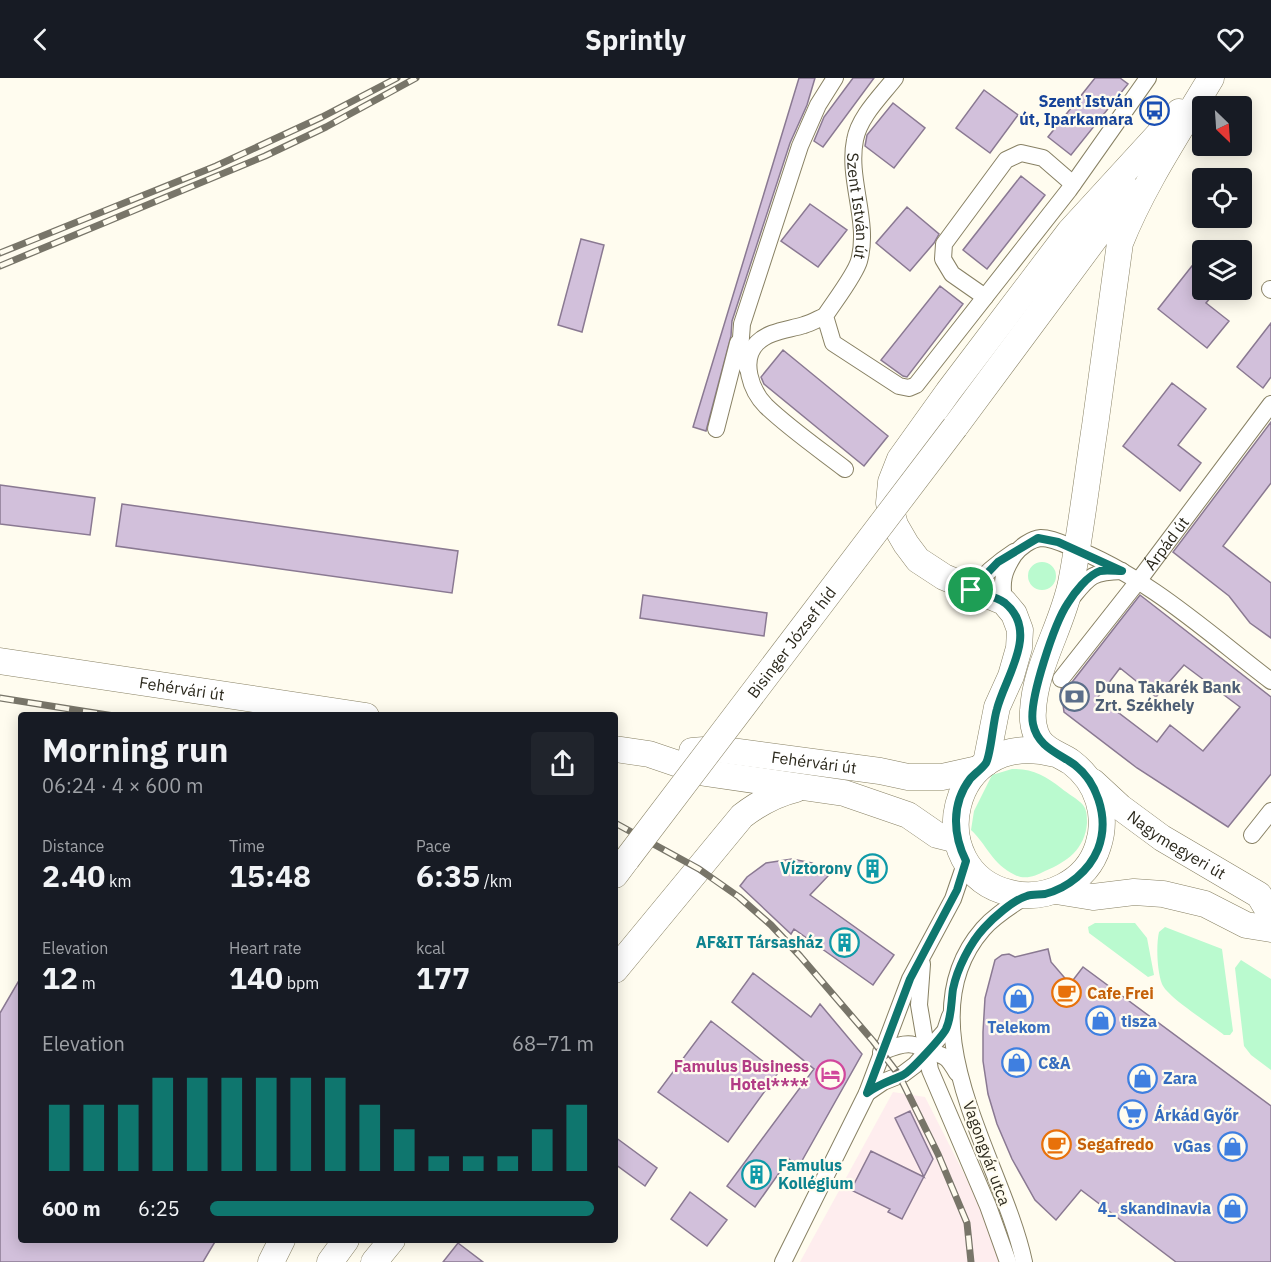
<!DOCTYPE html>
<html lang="en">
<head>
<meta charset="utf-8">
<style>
	body { margin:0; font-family:"IBM Plex Sans",sans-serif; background:#20242c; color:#f1f3f6; height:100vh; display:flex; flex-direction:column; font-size:22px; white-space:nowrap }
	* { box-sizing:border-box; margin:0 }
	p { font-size:20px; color:#9ea1a6 }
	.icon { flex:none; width:33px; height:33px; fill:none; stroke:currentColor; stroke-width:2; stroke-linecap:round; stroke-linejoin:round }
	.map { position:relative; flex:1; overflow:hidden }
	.details { position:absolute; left:18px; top:634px; width:600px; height:531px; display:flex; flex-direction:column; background:#171b24; border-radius:6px; box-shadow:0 3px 15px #0003 }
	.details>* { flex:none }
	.needle { width:39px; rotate:155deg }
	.tools { position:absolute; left:1192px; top:18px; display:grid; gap:12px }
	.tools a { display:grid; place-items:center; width:60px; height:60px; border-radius:6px; background:#171b24; box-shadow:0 3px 15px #0003; font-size:30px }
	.pin { position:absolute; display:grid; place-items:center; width:51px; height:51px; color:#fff; margin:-26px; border:3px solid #fff; border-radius:50%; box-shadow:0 2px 6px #0007 }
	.round { display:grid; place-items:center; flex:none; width:63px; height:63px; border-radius:6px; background:#20242c }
	.summary { display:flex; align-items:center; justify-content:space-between; height:102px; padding:0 24px }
	h1 { font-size:33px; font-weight:700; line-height:45px }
	.figures { display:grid; grid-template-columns:repeat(3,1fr); gap:9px; height:102px; padding:6px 24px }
	.figures div { display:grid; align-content:center }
	.figures b { font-size:30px; font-weight:700 }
	.figures small { font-size:16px; font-weight:400 }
	.figures p { font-size:16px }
	.chart { height:168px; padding:12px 24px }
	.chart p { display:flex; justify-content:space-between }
	.chart svg { width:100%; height:108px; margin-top:6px; stroke:#0f766e; stroke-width:6 }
	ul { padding:0 24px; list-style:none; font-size:20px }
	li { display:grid; grid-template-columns:96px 72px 1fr; align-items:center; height:45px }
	li i { height:15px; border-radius:8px; background:#0f766e }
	header { display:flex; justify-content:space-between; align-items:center; height:78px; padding:0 24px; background:#171b24; font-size:27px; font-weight:700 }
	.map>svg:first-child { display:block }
</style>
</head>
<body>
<header><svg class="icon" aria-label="back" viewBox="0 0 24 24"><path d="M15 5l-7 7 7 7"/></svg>Sprintly<svg class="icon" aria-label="heart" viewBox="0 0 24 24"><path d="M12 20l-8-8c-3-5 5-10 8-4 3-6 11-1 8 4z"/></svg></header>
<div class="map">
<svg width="1271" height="1184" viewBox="0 0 1271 1184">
	<rect width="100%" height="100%" fill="#fffcef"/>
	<path fill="#feedee" d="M 893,1014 L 925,1019 L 984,1135 L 999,1184 L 800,1184 Z"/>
	<path fill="#bafacf" d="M1028 498a14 14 0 1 1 28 0a14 14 0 1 1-28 0Z
		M 1012,691 C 1032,690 1046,698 1061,710 C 1068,716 1078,721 1083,727 C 1087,732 1087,739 1087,745 C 1085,771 1067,784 1045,793 C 1035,798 1026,802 1015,797 C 992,786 987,767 971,752 L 974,733 L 992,697 Z
		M 1095,845 L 1135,845 L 1147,860 L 1154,897 L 1148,899 L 1089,855 L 1088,849 Z
		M 1165,849 L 1222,871 L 1233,953 L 1230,957 L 1224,957 C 1212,947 1167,919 1162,906 C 1157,893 1156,867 1159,854 Z
		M 1241,882 L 1271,901 L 1271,992 L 1251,977 L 1244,968 L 1235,890 Z"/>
	<path fill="#d2c0db" stroke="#8a7992" stroke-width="1.5" fill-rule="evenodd" d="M 799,0 L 815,0 L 807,27 L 790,65 L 732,243 L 731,258 L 706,353 L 693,349 Z
		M 853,0 L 874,0 L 823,69 L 814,63 L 824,39 Z
		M 1095,0 L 1120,0 L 1128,6 L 1071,77 L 1048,59 Z
		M 984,12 L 1018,37 L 990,75 L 956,50 Z
		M 893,25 L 925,50 L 894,90 L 865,68 L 867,57 Z
		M 1021,98 L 1045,117 L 987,191 L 963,172 Z
		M 810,126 L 847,152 L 818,189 L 781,163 Z
		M 907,129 L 939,156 L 934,165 L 910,193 L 876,165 Z
		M 581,161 L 604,167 L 582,254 L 558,247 Z
		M 1203,174 L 1203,212 L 1217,212 L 1206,225 L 1229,243 L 1207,270 L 1158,231 Z
		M 940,208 L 963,226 L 907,299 L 903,298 L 881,282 Z
		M 1271,245 L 1271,299 L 1263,310 L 1237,289 Z
		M 783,272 L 888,358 L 864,388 L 764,306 L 761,299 Z
		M 1172,305 L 1206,331 L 1178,367 L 1201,385 L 1180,413 L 1123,368 Z
		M 1271,344 L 1271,405 L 1223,468 L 1271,505 L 1271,560 L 1250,545 L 1229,518 L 1173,474 Z
		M 0,407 L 95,420 L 90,457 L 0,446 Z
		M 122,426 L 458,473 L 452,515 L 116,468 Z
		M 643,517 L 767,535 L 764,558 L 640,540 Z
		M 1140,517 L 1271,619 L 1271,696 L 1228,749 L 1137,690 L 1064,634 L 1061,611 L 1069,608 ZM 1184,587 L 1240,629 L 1203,673 L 1170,647 L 1157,664 L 1098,619 L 1120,590 L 1156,619 Z
		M860 791a13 13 0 1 1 26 0a13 13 0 1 1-26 0Z
		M 792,781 L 812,785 L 830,796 L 810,817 L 894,877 L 873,907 L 794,851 L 791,856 L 740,808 L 747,799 L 766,785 Z
		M 1048,871 L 1051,884 L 1070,906 L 1083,889 L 1271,1028 L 1271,1184 L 1176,1184 L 1081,1112 L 1056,1142 L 1035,1122 L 1012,1081 L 997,1046 L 988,1016 L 983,983 L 983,954 L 985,920 L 995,882 L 1002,877 L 1009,876 L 1015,879 Z
		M 753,895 L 811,939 L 820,926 L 862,976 L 799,1088 L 789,1081 L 755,1129 L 727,1108 L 814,991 L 732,924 Z
		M 21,899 L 21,1162 L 216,1162 L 203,1184 L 0,1184 L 0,935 Z
		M 711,943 L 778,995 L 728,1064 L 658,1014 Z
		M 910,1033 L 933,1081 L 902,1141 L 888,1134 L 890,1131 L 851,1112 L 871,1073 L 924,1099 L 895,1040 Z
		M 615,1059 L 657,1090 L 645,1108 L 615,1086 Z
		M 690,1114 L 727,1142 L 707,1168 L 671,1141 Z
		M 458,1165 L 483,1184 L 443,1184 Z"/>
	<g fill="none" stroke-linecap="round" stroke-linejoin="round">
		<defs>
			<g id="minor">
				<path id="s1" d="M 895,0 C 881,18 859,39 855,62 C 847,101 870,144 859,183 C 855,197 834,224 825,238 L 833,265 L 899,308 L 909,310 L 916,307 L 1069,112 L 1148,0"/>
				<path d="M 1270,211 L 1271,212"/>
				<path d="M 985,219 L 952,196 L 943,181 L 944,166 L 1006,82 L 1021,75 L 1043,80 L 1073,106"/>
				<path d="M 825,238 C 818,241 811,245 804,247 C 788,252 769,253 757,265 C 740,282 751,313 766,328 C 789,350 819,371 845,391"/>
				<path d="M 748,291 L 740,273 L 742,246 L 800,68 L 818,27 L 835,0"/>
				<path d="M 716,351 L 738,265"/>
				<path d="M 971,512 C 984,496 997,485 1014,474"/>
				<path d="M 1070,522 C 1089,499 1090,494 1122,493"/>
				<path d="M 1004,524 C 1001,503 1003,494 1014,477 C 1020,469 1031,461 1041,460 C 1051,460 1062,465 1071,469 C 1147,498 1208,555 1271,603"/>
				<path id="s2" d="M 1061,601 L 1139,502 L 1271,326"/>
				<path d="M 1252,757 L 1271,733"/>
				<path d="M 922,886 L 919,927 L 930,992 L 988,1128 L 1008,1184"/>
				<path d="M 881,974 C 891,970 904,964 914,967 C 919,968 923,972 928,973 C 946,978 947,978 957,995"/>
				<path d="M 867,1015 L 883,1004 L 903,996 L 915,987 L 945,953 L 950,938"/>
				<path d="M 783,1184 L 867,1015 L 910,901 L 953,821 L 966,783"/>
				<path d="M 1024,1184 C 1003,1084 901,945 983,851 C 995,837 1011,828 1026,818"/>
			</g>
			<g id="primary">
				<path d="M 955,349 L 1130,113"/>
				<path id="s3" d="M 0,583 L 366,638"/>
				<path d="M 615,671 L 649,676 L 705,695 L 844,715 L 908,737 L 937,757 L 957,762"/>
				<path id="s4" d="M 692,673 L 716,671 L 880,693 L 908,699 L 942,699 L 978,691"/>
				<path d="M 1055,676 C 947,647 920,794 1010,815 C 1046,824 1087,804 1098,768 C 1108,738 1098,704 1071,684 C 1061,677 1046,673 1039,662 C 1034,654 1032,642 1033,633 C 1035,588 1062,549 1071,505 C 1081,453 1087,400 1095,348 C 1103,287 1112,226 1120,165 C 1143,107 1179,54 1211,0"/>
				<path d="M 986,685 L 997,629 L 1011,598 L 1019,570 L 1020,552 L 1014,536 L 1004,524 L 944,499 L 918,482 L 906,466 L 895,447 L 889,425 L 891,404 L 900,381 L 948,314 L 1070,153 L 1179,34"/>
				<path id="s5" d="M 1093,704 L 1120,729 L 1162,760 L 1259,817 L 1271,837"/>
				<path d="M 615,797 L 627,781"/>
				<path d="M 1056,813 L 1093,819 L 1134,814 L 1163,816 L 1205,826 L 1246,847 L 1271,851"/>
				<path d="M 615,892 L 742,738 C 759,725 775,716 796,711"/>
				<path d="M 271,1184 L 282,1162"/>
				<path d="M 330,1184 L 346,1162"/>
				<path d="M 374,1184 L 392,1162"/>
			</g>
		</defs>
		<use href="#minor" stroke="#888164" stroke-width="18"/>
		<use href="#primary" stroke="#888164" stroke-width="27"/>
		<use href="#minor" stroke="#fff" stroke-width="16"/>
		<use href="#primary" stroke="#fff" stroke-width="26"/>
		<defs>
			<path id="rail" d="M 0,175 L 216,88 L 322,39 L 397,0
				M 0,188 L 265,78 L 326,49 L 416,0
				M 0,620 L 114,638
				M 615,745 L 699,791 L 739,819 L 771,847 L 800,878 L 873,963 L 899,997 L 938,1076 L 967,1145 L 971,1184"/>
		</defs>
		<use href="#rail" stroke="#787569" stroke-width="7"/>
		<use href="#rail" stroke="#fffcef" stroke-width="4.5" stroke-dasharray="14" stroke-linecap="butt"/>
		<defs>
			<g id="primary-bridge">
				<path id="s6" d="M 627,781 L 955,349"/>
			</g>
		</defs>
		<use href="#primary-bridge" stroke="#888164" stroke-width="27" stroke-linecap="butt"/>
		<use href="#primary-bridge" stroke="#fff" stroke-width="26"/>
	</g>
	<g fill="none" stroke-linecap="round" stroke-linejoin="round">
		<defs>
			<path id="route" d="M 1038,460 L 1058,464 L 1122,493 C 1116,493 1106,492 1100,493 C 1088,497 1074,515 1068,525 C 1055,544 1028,623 1033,646 C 1037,666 1053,673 1069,683 C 1097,700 1110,740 1098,771 C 1089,793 1068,810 1045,816 C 1039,817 1032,816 1027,818 C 1013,822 993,840 984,850 C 970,865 957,891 953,911 C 951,924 952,938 946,951 C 942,959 911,993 903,997 C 890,1003 879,1006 867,1015 L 910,901 L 957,812 L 966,783 C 953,757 951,726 970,701 C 974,696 982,691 986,685 C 991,676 993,643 997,631 C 1005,599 1040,554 1005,525 C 996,518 981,516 971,512 L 998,484 Z"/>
		</defs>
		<use href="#route" stroke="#fff" stroke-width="12"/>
		<use href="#route" stroke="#0f766e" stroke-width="8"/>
	</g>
	<defs>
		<symbol id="bus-ring" viewBox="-11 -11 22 22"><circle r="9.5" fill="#fffcef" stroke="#1a4fb4" stroke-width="1.5"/><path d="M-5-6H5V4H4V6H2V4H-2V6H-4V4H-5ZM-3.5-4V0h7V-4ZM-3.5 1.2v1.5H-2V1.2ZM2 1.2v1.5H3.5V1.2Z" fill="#1a4fb4"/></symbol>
		<symbol id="bank-ring" viewBox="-11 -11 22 22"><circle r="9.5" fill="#fffcef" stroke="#5c6f8a" stroke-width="1.5"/><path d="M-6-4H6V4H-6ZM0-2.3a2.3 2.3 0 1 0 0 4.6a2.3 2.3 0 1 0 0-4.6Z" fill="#5c6f8a"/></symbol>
		<symbol id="building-ring" viewBox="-11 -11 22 22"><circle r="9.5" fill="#fffcef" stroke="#0f9aa8" stroke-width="1.5"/><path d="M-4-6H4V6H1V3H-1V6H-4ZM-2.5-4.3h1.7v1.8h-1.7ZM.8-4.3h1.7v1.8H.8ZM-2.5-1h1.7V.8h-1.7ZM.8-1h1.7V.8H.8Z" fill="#0f9aa8"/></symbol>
		<symbol id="cafe-ring" viewBox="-11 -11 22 22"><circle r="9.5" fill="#fffcef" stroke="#e8710a" stroke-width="1.5"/><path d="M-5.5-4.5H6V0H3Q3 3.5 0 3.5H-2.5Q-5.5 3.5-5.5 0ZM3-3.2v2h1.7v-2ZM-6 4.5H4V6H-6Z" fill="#e8710a"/></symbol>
		<symbol id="shop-ring" viewBox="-11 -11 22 22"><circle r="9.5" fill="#fffcef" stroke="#3f7fe0" stroke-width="1.5"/><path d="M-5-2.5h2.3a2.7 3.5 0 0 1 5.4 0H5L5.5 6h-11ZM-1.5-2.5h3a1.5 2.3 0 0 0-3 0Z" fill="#3f7fe0"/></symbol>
		<symbol id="hotel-ring" viewBox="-11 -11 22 22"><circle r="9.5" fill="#fffcef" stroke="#d1479c" stroke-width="1.5"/><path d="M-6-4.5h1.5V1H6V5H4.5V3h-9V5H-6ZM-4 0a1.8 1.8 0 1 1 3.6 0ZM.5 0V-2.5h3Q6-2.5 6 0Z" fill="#d1479c"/></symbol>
		<symbol id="supermarket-ring" viewBox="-11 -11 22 22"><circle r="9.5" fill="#fffcef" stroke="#3f7fe0" stroke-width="1.5"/><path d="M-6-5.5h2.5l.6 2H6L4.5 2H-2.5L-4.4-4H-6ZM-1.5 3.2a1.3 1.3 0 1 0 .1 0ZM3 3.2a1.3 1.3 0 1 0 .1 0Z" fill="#3f7fe0"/></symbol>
	</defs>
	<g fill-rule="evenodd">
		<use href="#bus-ring" x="1138" y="16" width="33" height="33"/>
		<use href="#bank-ring" x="1058" y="602" width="33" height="33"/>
		<use href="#building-ring" x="856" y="774" width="33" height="33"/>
		<use href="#building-ring" x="828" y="848" width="33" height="33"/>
		<use href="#cafe-ring" x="1050" y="898" width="33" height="33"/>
		<use href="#shop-ring" x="1002" y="904" width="33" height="33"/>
		<use href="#shop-ring" x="1084" y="926" width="33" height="33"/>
		<use href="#shop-ring" x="1000" y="968" width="33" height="33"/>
		<use href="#hotel-ring" x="814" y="980" width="33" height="33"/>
		<use href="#shop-ring" x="1126" y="984" width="33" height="33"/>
		<use href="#supermarket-ring" x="1116" y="1020" width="33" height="33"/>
		<use href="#cafe-ring" x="1040" y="1050" width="33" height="33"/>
		<use href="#shop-ring" x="1216" y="1052" width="33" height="33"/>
		<use href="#building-ring" x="740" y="1080" width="33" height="33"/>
		<use href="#shop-ring" x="1216" y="1114" width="33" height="33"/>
	</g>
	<g text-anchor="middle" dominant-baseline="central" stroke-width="4.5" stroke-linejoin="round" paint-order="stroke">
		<g font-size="16" font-weight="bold" fill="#164399" stroke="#fffcef" text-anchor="end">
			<text x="1133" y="23">Szent István<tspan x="1133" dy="18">út, Iparkamara</tspan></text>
		</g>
		<g font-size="16" fill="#2b281c" stroke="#fffcef">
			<text stroke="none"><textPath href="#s1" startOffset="141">Szent István út</textPath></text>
			<text stroke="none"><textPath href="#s2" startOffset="172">Árpád út</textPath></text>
			<text stroke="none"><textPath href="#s6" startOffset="272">Bisinger József híd</textPath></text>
			<text stroke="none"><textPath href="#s3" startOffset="184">Fehérvári út</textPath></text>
			<text stroke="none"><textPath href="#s4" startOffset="123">Fehérvári út</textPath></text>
			<text stroke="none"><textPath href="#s5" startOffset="105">Nagymegyeri út</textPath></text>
			<text transform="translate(987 1075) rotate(70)">Vagongyár utca</text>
		</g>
		<g font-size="16" font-weight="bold" fill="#4e5e75" stroke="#fffcef" text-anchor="start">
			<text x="1095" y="609">Duna Takarék Bank<tspan x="1095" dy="18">Zrt. Székhely</tspan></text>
		</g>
		<g font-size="16" font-weight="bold" fill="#0d838f" stroke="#fffcef" text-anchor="end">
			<text x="852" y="790">Víztorony</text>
			<text x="823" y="864">AF&amp;IT Társasház</text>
			<text x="778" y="1087" text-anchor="start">Famulus<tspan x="778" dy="18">Kollégium</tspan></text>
		</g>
		<g font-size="16" font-weight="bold" fill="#c56008" stroke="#fffcef" text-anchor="start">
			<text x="1087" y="915">Cafe Frei</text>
			<text x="1077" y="1066">Segafredo</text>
		</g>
		<g font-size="16" font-weight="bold" fill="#366cbe" stroke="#fffcef" text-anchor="start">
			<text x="1121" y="943">tisza</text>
			<text x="1019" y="949" text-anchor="middle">Telekom</text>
			<text x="1038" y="985">C&amp;A</text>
			<text x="1163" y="1000">Zara</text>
			<text x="1154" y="1037">Árkád Győr</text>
			<text x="1211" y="1068" text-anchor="end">vGas</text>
			<text x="1211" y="1130" text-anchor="end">4_ skandinavia</text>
		</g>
		<g font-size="16" font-weight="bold" fill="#b23c85" stroke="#fffcef" text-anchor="end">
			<text x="809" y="988">Famulus Business<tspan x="809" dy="18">Hotel****</tspan></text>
		</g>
	</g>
</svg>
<div class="tools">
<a><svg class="needle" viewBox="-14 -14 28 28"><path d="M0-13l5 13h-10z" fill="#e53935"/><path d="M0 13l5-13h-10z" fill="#9ea1a6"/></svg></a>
<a><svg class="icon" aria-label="locate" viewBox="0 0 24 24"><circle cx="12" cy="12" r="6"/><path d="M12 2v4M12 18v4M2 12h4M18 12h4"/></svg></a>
<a><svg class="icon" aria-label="layers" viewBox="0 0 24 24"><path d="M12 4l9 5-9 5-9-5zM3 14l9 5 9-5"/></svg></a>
</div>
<div class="pin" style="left:971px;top:512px;background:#1e9e55"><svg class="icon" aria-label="arrive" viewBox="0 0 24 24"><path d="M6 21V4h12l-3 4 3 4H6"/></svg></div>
<section class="details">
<div class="summary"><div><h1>Morning run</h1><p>06:24 · 4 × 600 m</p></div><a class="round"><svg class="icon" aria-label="share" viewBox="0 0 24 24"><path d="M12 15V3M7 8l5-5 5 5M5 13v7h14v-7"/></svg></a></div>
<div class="figures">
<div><p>Distance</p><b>2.40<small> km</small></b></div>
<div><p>Time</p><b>15:48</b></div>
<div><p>Pace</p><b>6:35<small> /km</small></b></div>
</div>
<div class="figures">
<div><p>Elevation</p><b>12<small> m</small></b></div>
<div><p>Heart rate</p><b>140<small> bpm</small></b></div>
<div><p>kcal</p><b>177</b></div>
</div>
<div class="chart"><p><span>Elevation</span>68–71 m</p>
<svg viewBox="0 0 160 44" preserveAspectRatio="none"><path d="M5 44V17M15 44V17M25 44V17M35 44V6M45 44V6M55 44V6M65 44V6M75 44V6M85 44V6M95 44V17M105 44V27M115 44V38M125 44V38M135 44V38M145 44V27M155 44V17"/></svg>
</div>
<ul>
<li><b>600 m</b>6:25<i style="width:100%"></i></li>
</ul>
</section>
</div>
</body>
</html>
